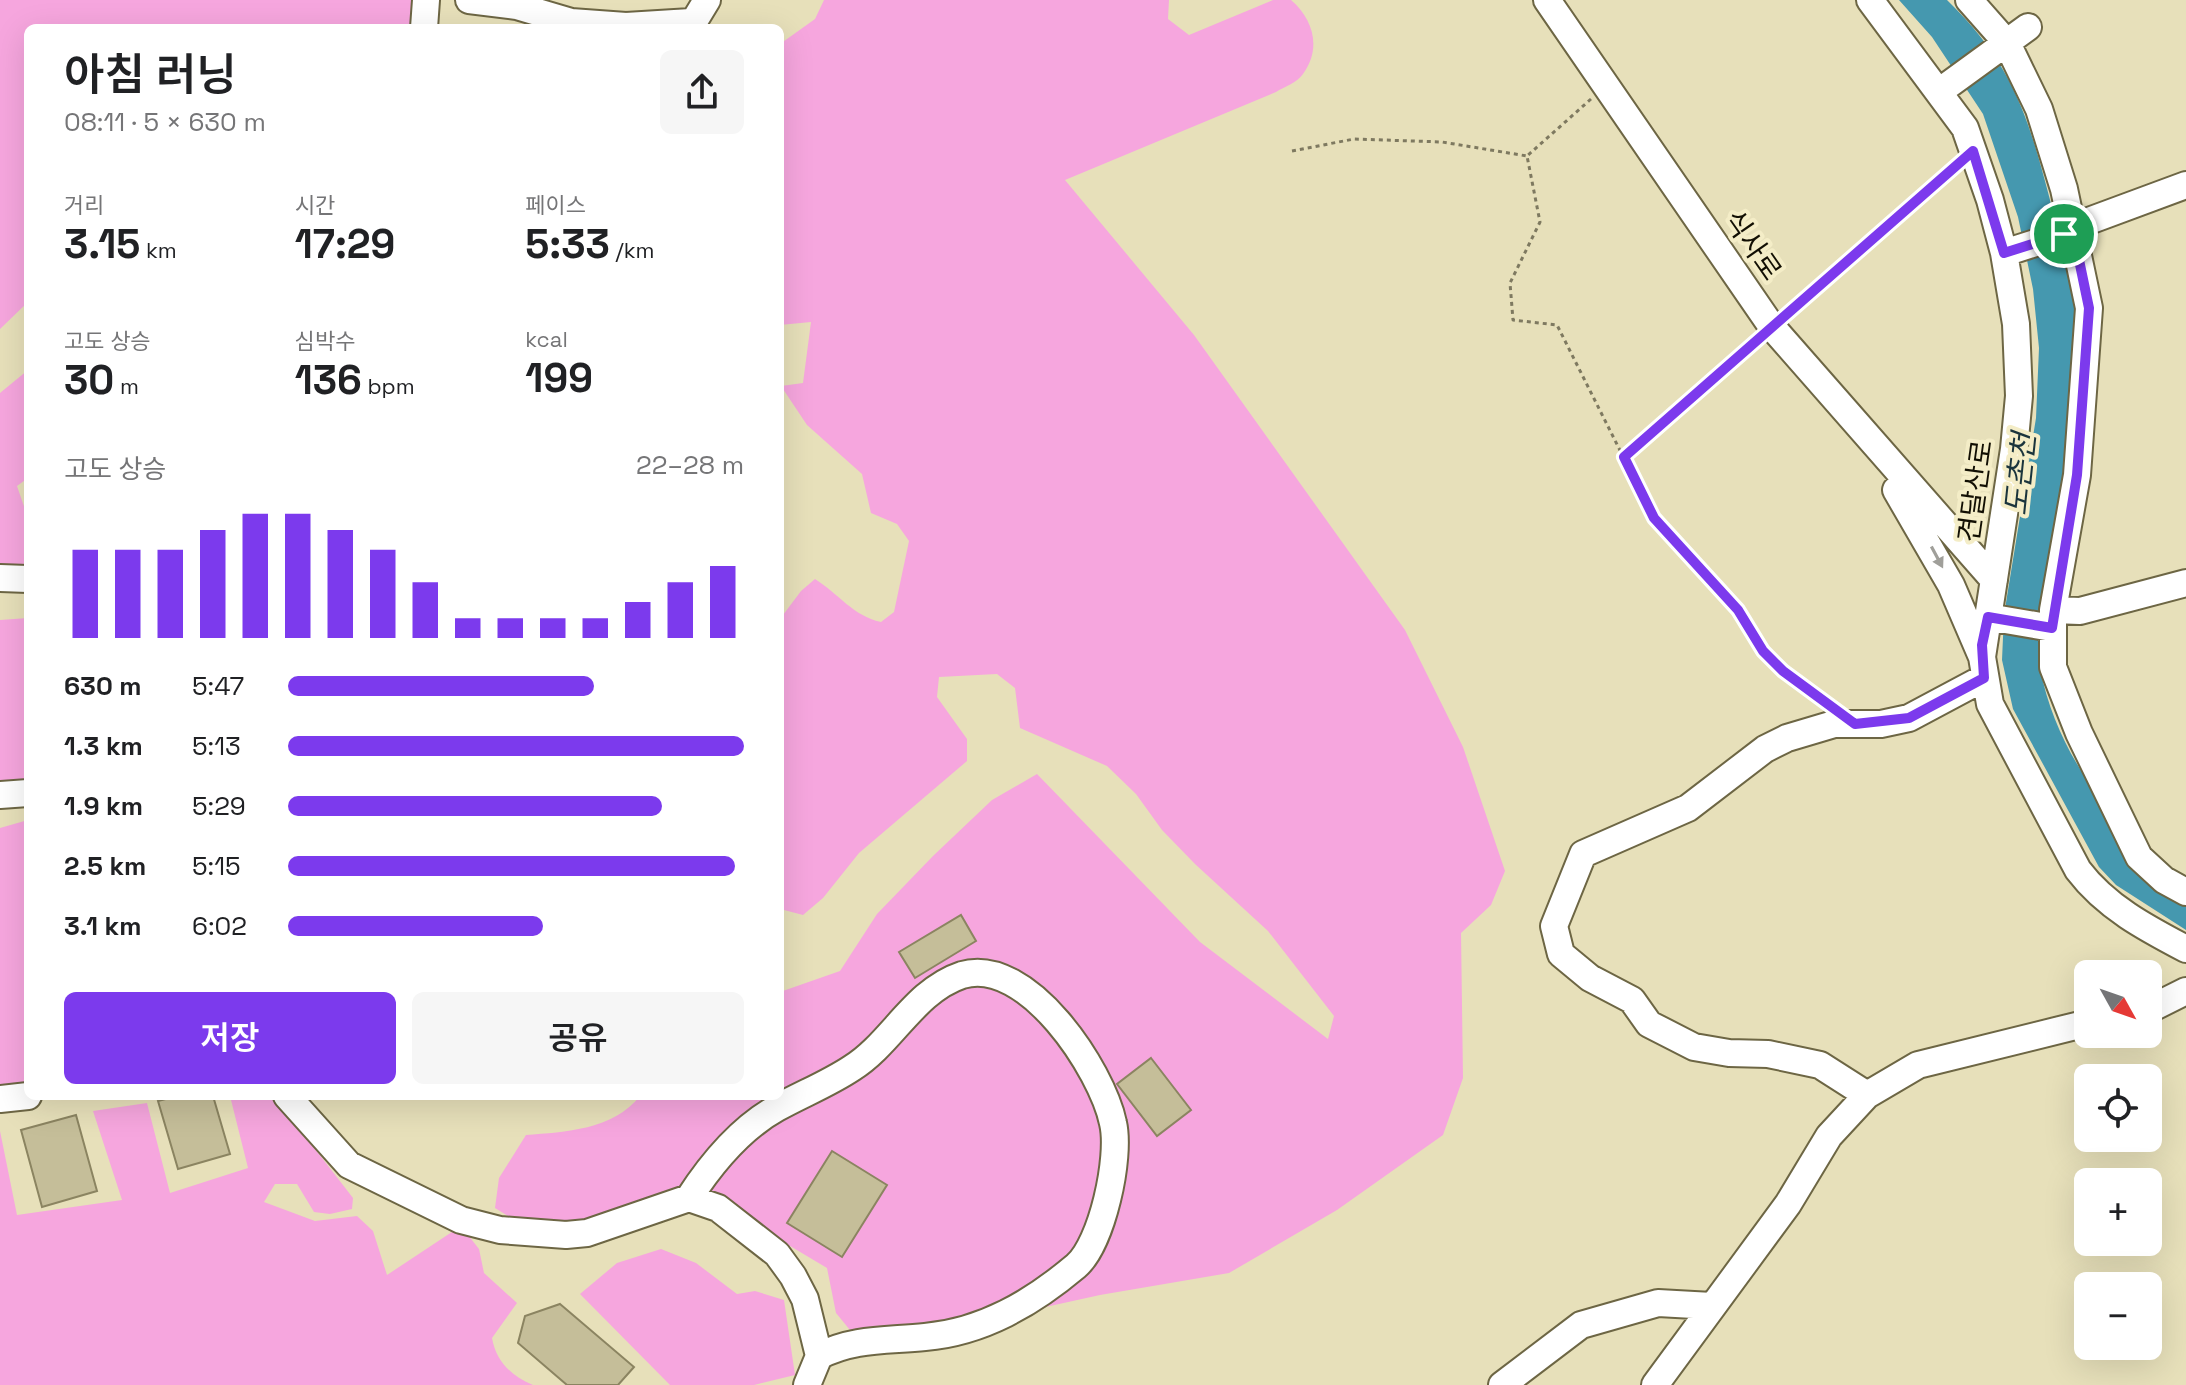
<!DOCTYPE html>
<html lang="ko">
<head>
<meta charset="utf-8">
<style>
	body { margin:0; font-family:"Space Grotesk","Noto Sans KR",sans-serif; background:#f6f6f6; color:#202124; height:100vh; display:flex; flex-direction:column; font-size:30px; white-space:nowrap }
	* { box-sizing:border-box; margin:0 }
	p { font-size:26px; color:#757577 }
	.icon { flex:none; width:44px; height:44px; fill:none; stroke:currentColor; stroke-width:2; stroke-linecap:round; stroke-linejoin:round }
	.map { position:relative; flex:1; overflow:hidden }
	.panel { position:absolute; left:24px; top:24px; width:760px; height:1076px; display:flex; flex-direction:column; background:#fff; border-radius:12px; box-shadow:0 8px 32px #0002 }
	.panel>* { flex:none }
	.needle { width:52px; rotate:130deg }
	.tools { position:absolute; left:2074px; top:960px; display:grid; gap:16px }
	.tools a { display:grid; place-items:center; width:88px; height:88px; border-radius:12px; background:#fff; box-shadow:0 8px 32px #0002; font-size:40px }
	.pin { position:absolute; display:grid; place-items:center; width:68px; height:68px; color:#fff; margin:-34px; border:4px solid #fff; border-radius:50%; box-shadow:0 2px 8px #0007 }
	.round { display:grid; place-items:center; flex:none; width:84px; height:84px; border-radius:12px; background:#f6f6f6 }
	.overview { display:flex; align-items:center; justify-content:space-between; height:136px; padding:0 40px }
	h1 { font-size:44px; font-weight:600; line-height:60px }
	.metrics { display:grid; grid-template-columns:repeat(3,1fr); gap:12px; height:136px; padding:8px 40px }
	.metrics div { display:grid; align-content:center }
	.metrics b { font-size:40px; font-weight:600 }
	.metrics small { font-size:22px; font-weight:400 }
	.metrics p { font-size:22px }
	.chart { height:224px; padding:16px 40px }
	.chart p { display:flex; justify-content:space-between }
	.chart svg { width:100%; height:144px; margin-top:8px; stroke:#7c3aed; stroke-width:6 }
	.action { display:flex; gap:16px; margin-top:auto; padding:16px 40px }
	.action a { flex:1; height:92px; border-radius:12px; background:#7c3aed; color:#fff; font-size:32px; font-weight:600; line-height:92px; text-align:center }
	.action a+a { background:#f6f6f6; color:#202124 }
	ul { padding:0 40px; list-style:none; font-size:26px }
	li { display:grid; grid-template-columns:128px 96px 1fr; align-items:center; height:60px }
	li i { height:20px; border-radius:10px; background:#7c3aed }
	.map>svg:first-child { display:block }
</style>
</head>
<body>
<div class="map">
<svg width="2186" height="1385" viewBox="0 0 2186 1385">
	<rect width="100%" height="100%" fill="#e7e0ba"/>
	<path fill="#f6a6de" d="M 0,0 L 420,0 L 426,28 L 28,28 L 28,302 L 0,329 Z
		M 824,0 L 1169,0 L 1168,19 L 1189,35 L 1273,0 L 1291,0 C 1313,19 1322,48 1303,74 C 1298,82 1284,87 1276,92 L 1065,180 L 1194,335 L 1405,630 L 1463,747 L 1505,871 L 1491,905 L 1461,933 L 1463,1078 L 1443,1135 L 1337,1210 L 1229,1273 L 1100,1295 L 940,1330 L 868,1352 L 836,1313 L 827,1268 L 753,1224 L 693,1211 L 524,1226 L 495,1208 L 499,1178 L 526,1135 C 565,1132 613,1130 640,1096 L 780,1096 L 780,992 L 840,971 L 877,914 L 933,856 L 992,800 L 1037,774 L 1200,942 L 1328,1039 L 1334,1016 L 1268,931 L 1195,864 L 1162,830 L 1136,794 L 1107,766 L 1020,728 L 1015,688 L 997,674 L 939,677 L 937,697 L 967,739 L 967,761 L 859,853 L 823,898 L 803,915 L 784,910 L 780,913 L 780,619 L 801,591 L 815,579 C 839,594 853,616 881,622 L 894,612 L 909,541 L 897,524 L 871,513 L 862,474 L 807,425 L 781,386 L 803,383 L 811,322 L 780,325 L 780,44 L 815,19 Z
		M 28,370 L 28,478 L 17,486 L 28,518 L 28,563 L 0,568 L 0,393 Z
		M 28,618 L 28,787 L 0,793 L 0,620 Z
		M 28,820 L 28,1085 L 0,1093 L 0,828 Z
		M 230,1096 L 274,1096 L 353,1198 L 352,1209 L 330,1214 L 314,1212 L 297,1184 L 275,1184 L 264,1202 L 315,1221 L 357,1216 L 373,1231 L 387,1275 L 461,1226 L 479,1249 L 484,1273 L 517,1303 L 492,1338 C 496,1361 511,1376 533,1385 L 0,1385 L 0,1131 L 17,1215 L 122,1200 L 93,1111 L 147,1103 L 170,1193 L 248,1168 Z
		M 661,1249 L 696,1263 L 737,1294 L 755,1291 L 784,1300 L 795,1375 L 754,1385 L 670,1385 L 580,1294 L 617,1263 Z"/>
	<path fill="#4598af" d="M 1899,0 L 1947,0 C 2022,72 2032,134 2058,230 C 2065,255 2076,280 2076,306 C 2077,361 2072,421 2065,476 C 2058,527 2031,620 2040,668 C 2059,766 2123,828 2186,900 L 2186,930 L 2116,885 L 2099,867 L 2013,709 L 2002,660 L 2004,615 L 2036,418 L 2039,348 L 2033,289 L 2018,217 L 1983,114 L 1932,37 Z"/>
	<path fill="#c5be99" stroke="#8b8461" stroke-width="2" d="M 961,915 L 976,941 L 915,978 L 899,952 Z
		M 1151,1058 L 1191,1110 L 1157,1136 L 1117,1084 Z
		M 177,1096 L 213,1096 L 230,1154 L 178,1169 L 158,1101 Z
		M 76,1115 L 97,1191 L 42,1207 L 21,1130 Z
		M 832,1151 L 887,1185 L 842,1257 L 787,1223 Z
		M 560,1304 L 634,1367 L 618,1385 L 567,1385 L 518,1343 L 525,1316 Z"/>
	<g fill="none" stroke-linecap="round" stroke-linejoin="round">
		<defs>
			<path id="minor" d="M 469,0 L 517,6 L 571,22 L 626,26 L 691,22
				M 1547,0 L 1772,327 L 1994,580
				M 1870,0 L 1965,128 L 1990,200 L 2004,253 L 2016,324 L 2019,396 L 2014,449 L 1982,657 L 1990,704 L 2078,870 C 2106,907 2146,928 2186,949
				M 1969,0 L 2007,43 L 2039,109 L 2064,189 L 2089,308 L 2077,475 L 2053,610 L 2053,667 L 2079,733 L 2139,857 L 2164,880 L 2186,892
				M 424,28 L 426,0
				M 690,28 L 707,0
				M 1940,91 L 2028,27
				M 2004,253 L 2073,231 L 2086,222 L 2186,185
				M 1896,490 L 1951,585 L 1982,657
				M 0,578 L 28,579
				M 2053,610 L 2080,611 L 2186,583
				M 1988,617 L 2052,628
				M 0,795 L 28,793
				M 2148,1010 L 2186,991
				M 1867,1095 L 1820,1065 L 1768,1054 L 1729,1053 L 1694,1047 L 1649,1024 L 1632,1000 L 1590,978 L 1561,954 L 1554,926 L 1583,854 L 1688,808 L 1765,749 L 1787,738 L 1834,724 L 1881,724 L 1909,718 L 1984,678
				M 287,1096 L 349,1165 L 461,1220 L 500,1230 L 566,1235 L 587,1233 L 689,1198 L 718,1208 L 777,1254 L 793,1276 L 805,1299 L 819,1356
				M 0,1099 L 28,1096
				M 689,1198 C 711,1164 741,1128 777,1108 C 802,1094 828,1084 852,1068 C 892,1043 914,991 962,975 C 1027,955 1102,1070 1113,1123 C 1121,1157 1102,1244 1076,1266 C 1032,1303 983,1332 925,1337 C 887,1341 854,1338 819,1356 L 807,1385
				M 1502,1385 L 1581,1325 L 1658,1303 L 1712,1306
				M 1655,1385 L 1788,1204 L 1829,1136 L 1867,1095 L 1918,1065 L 2088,1023"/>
		</defs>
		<use href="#minor" stroke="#6d6644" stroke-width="30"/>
		<path stroke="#7e7960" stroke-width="3" stroke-dasharray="4 4" stroke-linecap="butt" d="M 1591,99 L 1527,156 L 1540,222 L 1510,283 L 1513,320 L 1557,325 L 1654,518 L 1738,610 L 1763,651 L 1826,703
			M 1292,151 L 1354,139 L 1442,142 L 1527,156
			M 1789,312 L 1955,167
			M 1624,457 L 1756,341"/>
		<use href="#minor" stroke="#fff" stroke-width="26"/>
	</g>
	<defs><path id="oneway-solid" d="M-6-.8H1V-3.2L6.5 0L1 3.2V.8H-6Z" transform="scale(2)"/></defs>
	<use fill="#a09f9a" href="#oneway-solid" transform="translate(1937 557) rotate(62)"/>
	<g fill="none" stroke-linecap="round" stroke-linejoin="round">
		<defs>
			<path id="route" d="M 1973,151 L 2004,253 L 2073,231 L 2089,308 L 2077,475 L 2052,628 L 1988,617 L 1982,645 L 1984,678 L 1909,718 L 1855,724 L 1783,671 L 1763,651 L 1738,610 L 1654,518 L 1624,457 Z"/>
		</defs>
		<use href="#route" stroke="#fff" stroke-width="16"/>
		<use href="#route" stroke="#7c3aed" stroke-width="10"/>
	</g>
	<g text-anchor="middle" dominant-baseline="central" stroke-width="8" stroke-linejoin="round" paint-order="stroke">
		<g font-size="28" fill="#120f03" stroke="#f4edc7">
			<text transform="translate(1753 245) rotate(55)">식사로</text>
			<text transform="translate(1975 491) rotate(-82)">견달산로</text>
		</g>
		<g font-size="30" font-style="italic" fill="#1a343c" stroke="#f4edc7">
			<text transform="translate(2020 474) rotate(-84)">도촌천</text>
		</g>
	</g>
</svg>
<div class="tools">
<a><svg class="needle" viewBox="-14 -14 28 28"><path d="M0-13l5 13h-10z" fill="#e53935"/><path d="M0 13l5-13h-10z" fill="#757577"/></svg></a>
<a><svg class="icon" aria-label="locate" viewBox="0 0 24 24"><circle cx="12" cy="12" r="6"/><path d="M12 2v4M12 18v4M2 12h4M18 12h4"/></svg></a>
<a>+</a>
<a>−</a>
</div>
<div class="pin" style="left:2064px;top:234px;background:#1e9e55"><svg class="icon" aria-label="arrive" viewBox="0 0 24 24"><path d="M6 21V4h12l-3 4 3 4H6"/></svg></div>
<section class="panel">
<div class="overview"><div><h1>아침 러닝</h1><p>08:11 · 5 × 630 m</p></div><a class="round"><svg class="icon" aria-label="share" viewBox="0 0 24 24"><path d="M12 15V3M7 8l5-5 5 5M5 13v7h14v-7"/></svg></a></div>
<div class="metrics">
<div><p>거리</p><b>3.15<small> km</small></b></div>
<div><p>시간</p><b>17:29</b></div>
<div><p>페이스</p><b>5:33<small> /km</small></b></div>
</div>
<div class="metrics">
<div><p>고도 상승</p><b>30<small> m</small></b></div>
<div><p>심박수</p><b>136<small> bpm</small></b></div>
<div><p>kcal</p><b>199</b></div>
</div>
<div class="chart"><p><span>고도 상승</span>22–28 m</p>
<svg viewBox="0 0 160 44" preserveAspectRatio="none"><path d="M5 44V17M15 44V17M25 44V17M35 44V11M45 44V6M55 44V6M65 44V11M75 44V17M85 44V27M95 44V38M105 44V38M115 44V38M125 44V38M135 44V33M145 44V27M155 44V22"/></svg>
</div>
<ul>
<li><b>630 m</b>5:47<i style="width:67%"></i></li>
<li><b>1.3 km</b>5:13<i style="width:100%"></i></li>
<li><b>1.9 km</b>5:29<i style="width:82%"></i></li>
<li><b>2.5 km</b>5:15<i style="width:98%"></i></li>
<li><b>3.1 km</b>6:02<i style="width:56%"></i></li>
</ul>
<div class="action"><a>저장</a><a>공유</a></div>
</section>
</div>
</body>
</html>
